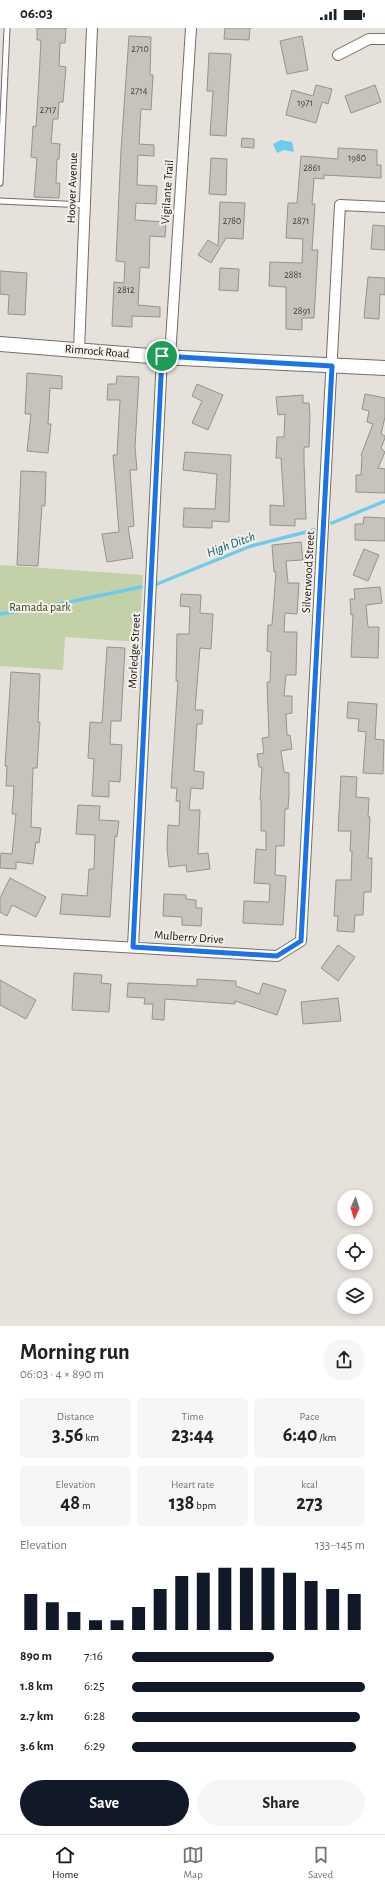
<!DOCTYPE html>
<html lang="en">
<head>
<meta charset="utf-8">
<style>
	body { margin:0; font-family:"Alegreya Sans",sans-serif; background:#f6f6f6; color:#202124; height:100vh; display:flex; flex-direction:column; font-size:15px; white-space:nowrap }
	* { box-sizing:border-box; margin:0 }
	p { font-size:13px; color:#757577 }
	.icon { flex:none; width:22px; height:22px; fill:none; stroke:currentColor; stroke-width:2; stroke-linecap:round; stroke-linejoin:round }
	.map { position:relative; height:1298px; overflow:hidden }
	.panel { display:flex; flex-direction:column; background:#fff; flex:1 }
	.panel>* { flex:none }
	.needle { width:26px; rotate:183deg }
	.controls { position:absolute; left:337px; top:1162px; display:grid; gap:8px }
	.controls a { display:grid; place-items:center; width:36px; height:36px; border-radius:50%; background:#fff; box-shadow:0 2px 6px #0003; font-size:20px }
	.pin { position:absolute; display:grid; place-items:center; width:34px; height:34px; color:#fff; margin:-17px; border:2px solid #fff; border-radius:50%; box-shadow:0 1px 4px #0007 }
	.round { display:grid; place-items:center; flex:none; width:42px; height:42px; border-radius:21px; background:#f6f6f6 }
	.head { display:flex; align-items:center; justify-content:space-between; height:68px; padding:0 20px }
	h1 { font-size:22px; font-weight:600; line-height:30px }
	.figures { display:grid; grid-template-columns:repeat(3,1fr); gap:6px; height:68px; padding:4px 20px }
	.figures div { display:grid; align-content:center; border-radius:6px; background:#f6f6f6; text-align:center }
	.figures b { font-size:20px; font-weight:600 }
	.figures small { font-size:11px; font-weight:400 }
	.figures p { font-size:11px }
	.chart { height:112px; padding:8px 20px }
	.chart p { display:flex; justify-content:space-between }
	.chart svg { width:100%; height:72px; margin-top:4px; stroke:#111827; stroke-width:6 }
	.button { display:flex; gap:8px; margin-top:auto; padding:8px 20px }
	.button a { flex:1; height:46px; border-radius:24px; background:#111827; color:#fff; font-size:16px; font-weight:600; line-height:46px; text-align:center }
	.button a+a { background:#f6f6f6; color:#202124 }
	ul { padding:0 20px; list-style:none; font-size:13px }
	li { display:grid; grid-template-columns:64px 48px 1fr; align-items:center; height:30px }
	li i { height:10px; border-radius:5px; background:#111827 }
	.status { display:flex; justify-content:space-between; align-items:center; height:28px; padding:0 20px; background:#fff; direction:ltr }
	.status svg { height:11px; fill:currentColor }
	.tab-bar { display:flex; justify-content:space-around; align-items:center; height:56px; border-top:1px solid #e0e0e0; background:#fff; font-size:11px; color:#757577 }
	.tab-bar a { display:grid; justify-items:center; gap:2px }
	.tab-bar .current { color:#111827 }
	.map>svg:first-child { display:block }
</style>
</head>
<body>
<div class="status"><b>06:03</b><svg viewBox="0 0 49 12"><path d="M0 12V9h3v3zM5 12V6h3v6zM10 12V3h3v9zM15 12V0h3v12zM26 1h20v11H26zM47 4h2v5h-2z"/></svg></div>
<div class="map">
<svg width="385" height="1298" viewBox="0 0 385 1298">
	<rect width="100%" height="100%" fill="#e7e1dc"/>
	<path fill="#c2d1a7" d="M 0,537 L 143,547 L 139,614 L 65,609 L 63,642 L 0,638 Z"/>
	<path fill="#6dccea" d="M 281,112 L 292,114 L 294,124 L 284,122 L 277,125 L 273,116 Z"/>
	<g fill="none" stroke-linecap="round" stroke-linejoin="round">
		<path stroke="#6dccea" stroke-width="3.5" d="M 332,495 L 385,473
			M 157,556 L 251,518 L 314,502
			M 0,586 L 35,581 L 141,559"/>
	</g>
	<path fill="#c7c2bc" stroke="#97928d" d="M 37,0 L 66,0 L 65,15 L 60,15 L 59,38 L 66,39 L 63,74 L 59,74 L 58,91 L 53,91 L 51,115 L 60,116 L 59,131 L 57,131 L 56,155 L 60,155 L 59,170 L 34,169 L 37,130 L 31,129 L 33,98 L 36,99 L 39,51 L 41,12 L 37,12 Z
		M 225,0 L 250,0 L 249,12 L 224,11 Z
		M 129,8 L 151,9 L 150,47 L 153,47 L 151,82 L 141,81 L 139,116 L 154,117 L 154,128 L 138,127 L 137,157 L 157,158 L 156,176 L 136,175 L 135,192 L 166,194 L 165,209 L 150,208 L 149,240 L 140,239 L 138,277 L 160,279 L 160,289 L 132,288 L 132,299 L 112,298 L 114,254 L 124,255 L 125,234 L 116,233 L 121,122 Z
		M 302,8 L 308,42 L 287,46 L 280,13 Z
		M 209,25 L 231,26 L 226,108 L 210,107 L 213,63 L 207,63 Z
		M 316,57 L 332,61 L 328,76 L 322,74 L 316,95 L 286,87 L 292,62 L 313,68 Z
		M 375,57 L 381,74 L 351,85 L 345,68 Z
		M 242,110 L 254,111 L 254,120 L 241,119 Z
		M 338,120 L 377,122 L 377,137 L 381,137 L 381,150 L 324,147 L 324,151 L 314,150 L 312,176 L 315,176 L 312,222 L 318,222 L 314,290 L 302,290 L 302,302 L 286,301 L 286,259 L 269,258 L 270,234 L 302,235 L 303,211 L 286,210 L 288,175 L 297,175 L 301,128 L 338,131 Z
		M 211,130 L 227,131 L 226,167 L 209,166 Z
		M 220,174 L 245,175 L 243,211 L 226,210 L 211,235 L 198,227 L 208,212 L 218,218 Z
		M 373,197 L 385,198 L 385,222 L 371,221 Z
		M 220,240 L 239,241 L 238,263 L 219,262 Z
		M 0,243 L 27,245 L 25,287 L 8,286 L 9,267 L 0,266 Z
		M 368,249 L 385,250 L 385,267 L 380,266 L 379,291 L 364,290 Z
		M 27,345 L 62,348 L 62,361 L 50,360 L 48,396 L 51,396 L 48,425 L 27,423 L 31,386 L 25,386 Z
		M 117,348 L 139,349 L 135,419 L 137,442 L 130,442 L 134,498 L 128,499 L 133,530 L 107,534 L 102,506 L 119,504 L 113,427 L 117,427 L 120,372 L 107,372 L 108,356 L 116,356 Z
		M 197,356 L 223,367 L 208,402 L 192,395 L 202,373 L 192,368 Z
		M 365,366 L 385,370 L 385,389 L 381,406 L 385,408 L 385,410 L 381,420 L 385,424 L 378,440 L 385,441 L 385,465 L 356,464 L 356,447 L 361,447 L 362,428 L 361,427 L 373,396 L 367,394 L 369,383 L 362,381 Z
		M 303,367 L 303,375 L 309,375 L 310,388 L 309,419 L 304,419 L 304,434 L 306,491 L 295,491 L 295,498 L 270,497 L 270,477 L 284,478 L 281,430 L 276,430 L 277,409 L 284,409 L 285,386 L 278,387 L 276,369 Z
		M 185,424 L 231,427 L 229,494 L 212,493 L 212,500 L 183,499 L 184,480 L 215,481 L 217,446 L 183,442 Z
		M 21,443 L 46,444 L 45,478 L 42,477 L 38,538 L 17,537 Z
		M 364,489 L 385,490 L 385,513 L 355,512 L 355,496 L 363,496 Z
		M 301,514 L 303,532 L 286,533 L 288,555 L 299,555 L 297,586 L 285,585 L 284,604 L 297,604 L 296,647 L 286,647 L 284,668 L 292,668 L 292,685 L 286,686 L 287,707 L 290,707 L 292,721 L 281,723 L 284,744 L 289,745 L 289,766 L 288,781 L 285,781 L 284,818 L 276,818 L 275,847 L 286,848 L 283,897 L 243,895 L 244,873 L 269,874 L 270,856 L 254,855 L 256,821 L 266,822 L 266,803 L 261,803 L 261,772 L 260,772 L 262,739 L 259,739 L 257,726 L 264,725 L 262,710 L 269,709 L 267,654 L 270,654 L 271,624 L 267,623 L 268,597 L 272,597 L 276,544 L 274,544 L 272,517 Z
		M 364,521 L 379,527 L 368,553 L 353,547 Z
		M 380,559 L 382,575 L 366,577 L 368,599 L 379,599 L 378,630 L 351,629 L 353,586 L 351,587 L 350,571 L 355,571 L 354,561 Z
		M 181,566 L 201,567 L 200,585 L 213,586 L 211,621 L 200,620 L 195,682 L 203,682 L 202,696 L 197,696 L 194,743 L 204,744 L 203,761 L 191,760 L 189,782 L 200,782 L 198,826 L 208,825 L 210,841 L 187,844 L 186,837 L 169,839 L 167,821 L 168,797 L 179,798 L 180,773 L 176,773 L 177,760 L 171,760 L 178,653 L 176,653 L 177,606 L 189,606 L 190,579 L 180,578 Z
		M 107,619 L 125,620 L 121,693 L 111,693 L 110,716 L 122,717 L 120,754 L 109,753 L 109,769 L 92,768 L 94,731 L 88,730 L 90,694 L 102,695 Z
		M 11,644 L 40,646 L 38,694 L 40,694 L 37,740 L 33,740 L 31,799 L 41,800 L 39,815 L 36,814 L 33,836 L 16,834 L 16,841 L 0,840 L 1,825 L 12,826 L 16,786 L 12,786 L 14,758 L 6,758 L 7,738 L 5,738 Z
		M 348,674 L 377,676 L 375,711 L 384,712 L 383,746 L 363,745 L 366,704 L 358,703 L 359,691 L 347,690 Z
		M 341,748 L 357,749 L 356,769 L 369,770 L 368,789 L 370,789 L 368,830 L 372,830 L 371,864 L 364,864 L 363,887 L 355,887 L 354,904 L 337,903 L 338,888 L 334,888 L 336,852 L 351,852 L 352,823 L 350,823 L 351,803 L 338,803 Z
		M 78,777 L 100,778 L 99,792 L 119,793 L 117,809 L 115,808 L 110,889 L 60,886 L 62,866 L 87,868 L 89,841 L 94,841 L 95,807 L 76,806 Z
		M 10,850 L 46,869 L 36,889 L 12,877 L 7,888 L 0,884 L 0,870 Z
		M 164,866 L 186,867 L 186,871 L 196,872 L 196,880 L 202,880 L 201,898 L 182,897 L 182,889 L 163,888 Z
		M 338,917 L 355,929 L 338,953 L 321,940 Z
		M 74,945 L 102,947 L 101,955 L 111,956 L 109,984 L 72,982 Z
		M 197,951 L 236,953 L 236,958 L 259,966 L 263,955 L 286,962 L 277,987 L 235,973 L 235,976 L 165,971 L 164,992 L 152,991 L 153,976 L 144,976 L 145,970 L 127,969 L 128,955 L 197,958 Z
		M 0,952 L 36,972 L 26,991 L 0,977 Z
		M 338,970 L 341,993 L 303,996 L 301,974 Z"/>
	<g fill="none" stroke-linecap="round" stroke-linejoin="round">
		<defs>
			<path id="service" d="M 0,155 L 7,0
				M 0,173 L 85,177"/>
			<path id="minor" d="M 338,27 L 369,11 L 385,11
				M 79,322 L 92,0
				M 170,329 L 191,0
				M 0,912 L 277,928 L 301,913 L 340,177 L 385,179
				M 133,919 L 162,329"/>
			<path id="secondary" d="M 0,316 L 162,329 L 385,340"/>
		</defs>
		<use href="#service" stroke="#736e6a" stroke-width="7"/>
		<use href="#minor" stroke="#736e6a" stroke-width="12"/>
		<use href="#secondary" stroke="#736e6a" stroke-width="16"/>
		<use href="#service" stroke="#fff" stroke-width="5"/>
		<use href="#minor" stroke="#fff" stroke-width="10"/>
		<use href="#secondary" stroke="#fff" stroke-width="14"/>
	</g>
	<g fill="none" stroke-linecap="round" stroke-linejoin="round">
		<defs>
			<path id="route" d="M 162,328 L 332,338 L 301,913 L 277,928 L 133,919 Z"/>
		</defs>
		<use href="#route" stroke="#fff" stroke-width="8"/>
		<use href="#route" stroke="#1a73e8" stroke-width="5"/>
	</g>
	<g text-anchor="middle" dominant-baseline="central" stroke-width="4" stroke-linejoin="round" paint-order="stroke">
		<g font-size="10" fill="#413e3b">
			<text x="140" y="21">2710</text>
			<text x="139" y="63">2714</text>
			<text x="305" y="75">1971</text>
			<text x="48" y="82">2717</text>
			<text x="357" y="130">1980</text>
			<text x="312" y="140">2861</text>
			<text x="232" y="193">2780</text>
			<text x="301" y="193">2871</text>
			<text x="293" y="247">2881</text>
			<text x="126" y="262">2812</text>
			<text x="302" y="283">2891</text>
		</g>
		<g font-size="12" fill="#141210" stroke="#f5efe9">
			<text transform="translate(72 160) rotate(-88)">Hoover Avenue</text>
			<text transform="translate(167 164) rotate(-86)">Vigilante Trail</text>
			<text transform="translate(97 323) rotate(5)">Rimrock Road</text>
			<text transform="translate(308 544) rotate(-87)">Silverwood Street</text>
			<text transform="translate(134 623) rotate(-87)">Morledge Street</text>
			<text transform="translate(189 909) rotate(4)">Mulberry Drive</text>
		</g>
		<g font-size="12" fill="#3a4915" stroke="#f5efe9">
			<text x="40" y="579">Ramada park</text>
		</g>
		<g font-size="13" font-style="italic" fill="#0a5c70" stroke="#f5efe9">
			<text transform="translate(231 517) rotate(-20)">High Ditch</text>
		</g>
	</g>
</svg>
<div class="controls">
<a><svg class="needle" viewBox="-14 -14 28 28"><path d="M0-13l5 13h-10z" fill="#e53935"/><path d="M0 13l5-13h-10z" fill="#757577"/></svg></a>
<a><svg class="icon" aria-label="locate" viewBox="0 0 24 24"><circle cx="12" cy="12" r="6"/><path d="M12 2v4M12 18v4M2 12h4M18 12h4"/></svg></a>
<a><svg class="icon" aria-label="layers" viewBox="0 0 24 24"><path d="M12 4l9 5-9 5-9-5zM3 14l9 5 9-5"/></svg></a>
</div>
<div class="pin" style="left:162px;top:328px;background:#1e9e55"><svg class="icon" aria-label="arrive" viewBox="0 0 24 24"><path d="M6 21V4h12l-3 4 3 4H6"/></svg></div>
</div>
<section class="panel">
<div class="head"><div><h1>Morning run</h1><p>06:03 · 4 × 890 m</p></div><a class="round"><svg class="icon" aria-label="share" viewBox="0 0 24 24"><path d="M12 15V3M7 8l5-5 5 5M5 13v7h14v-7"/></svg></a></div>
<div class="figures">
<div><p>Distance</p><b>3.56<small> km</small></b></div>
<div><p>Time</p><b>23:44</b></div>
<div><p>Pace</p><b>6:40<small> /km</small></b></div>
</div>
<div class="figures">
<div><p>Elevation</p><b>48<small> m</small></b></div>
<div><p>Heart rate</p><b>138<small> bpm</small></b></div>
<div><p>kcal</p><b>273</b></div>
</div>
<div class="chart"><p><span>Elevation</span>133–145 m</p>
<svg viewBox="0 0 160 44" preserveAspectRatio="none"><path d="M5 44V22M15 44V27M25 44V33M35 44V38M45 44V38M55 44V30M65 44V19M75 44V11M85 44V9M95 44V6M105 44V6M115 44V6M125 44V9M135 44V14M145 44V19M155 44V22"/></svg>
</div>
<ul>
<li><b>890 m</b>7:16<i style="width:61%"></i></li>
<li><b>1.8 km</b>6:25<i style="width:100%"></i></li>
<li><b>2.7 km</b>6:28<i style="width:98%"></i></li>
<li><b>3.6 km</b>6:29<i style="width:96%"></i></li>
</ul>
<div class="button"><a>Save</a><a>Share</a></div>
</section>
<nav class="tab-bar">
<a class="current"><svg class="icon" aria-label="home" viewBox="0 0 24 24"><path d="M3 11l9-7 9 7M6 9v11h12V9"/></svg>Home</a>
<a><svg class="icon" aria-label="map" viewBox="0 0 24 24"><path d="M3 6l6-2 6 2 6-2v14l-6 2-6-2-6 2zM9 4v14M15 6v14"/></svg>Map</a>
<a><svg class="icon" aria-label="saved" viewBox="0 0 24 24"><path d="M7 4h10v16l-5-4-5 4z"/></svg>Saved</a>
</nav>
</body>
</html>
